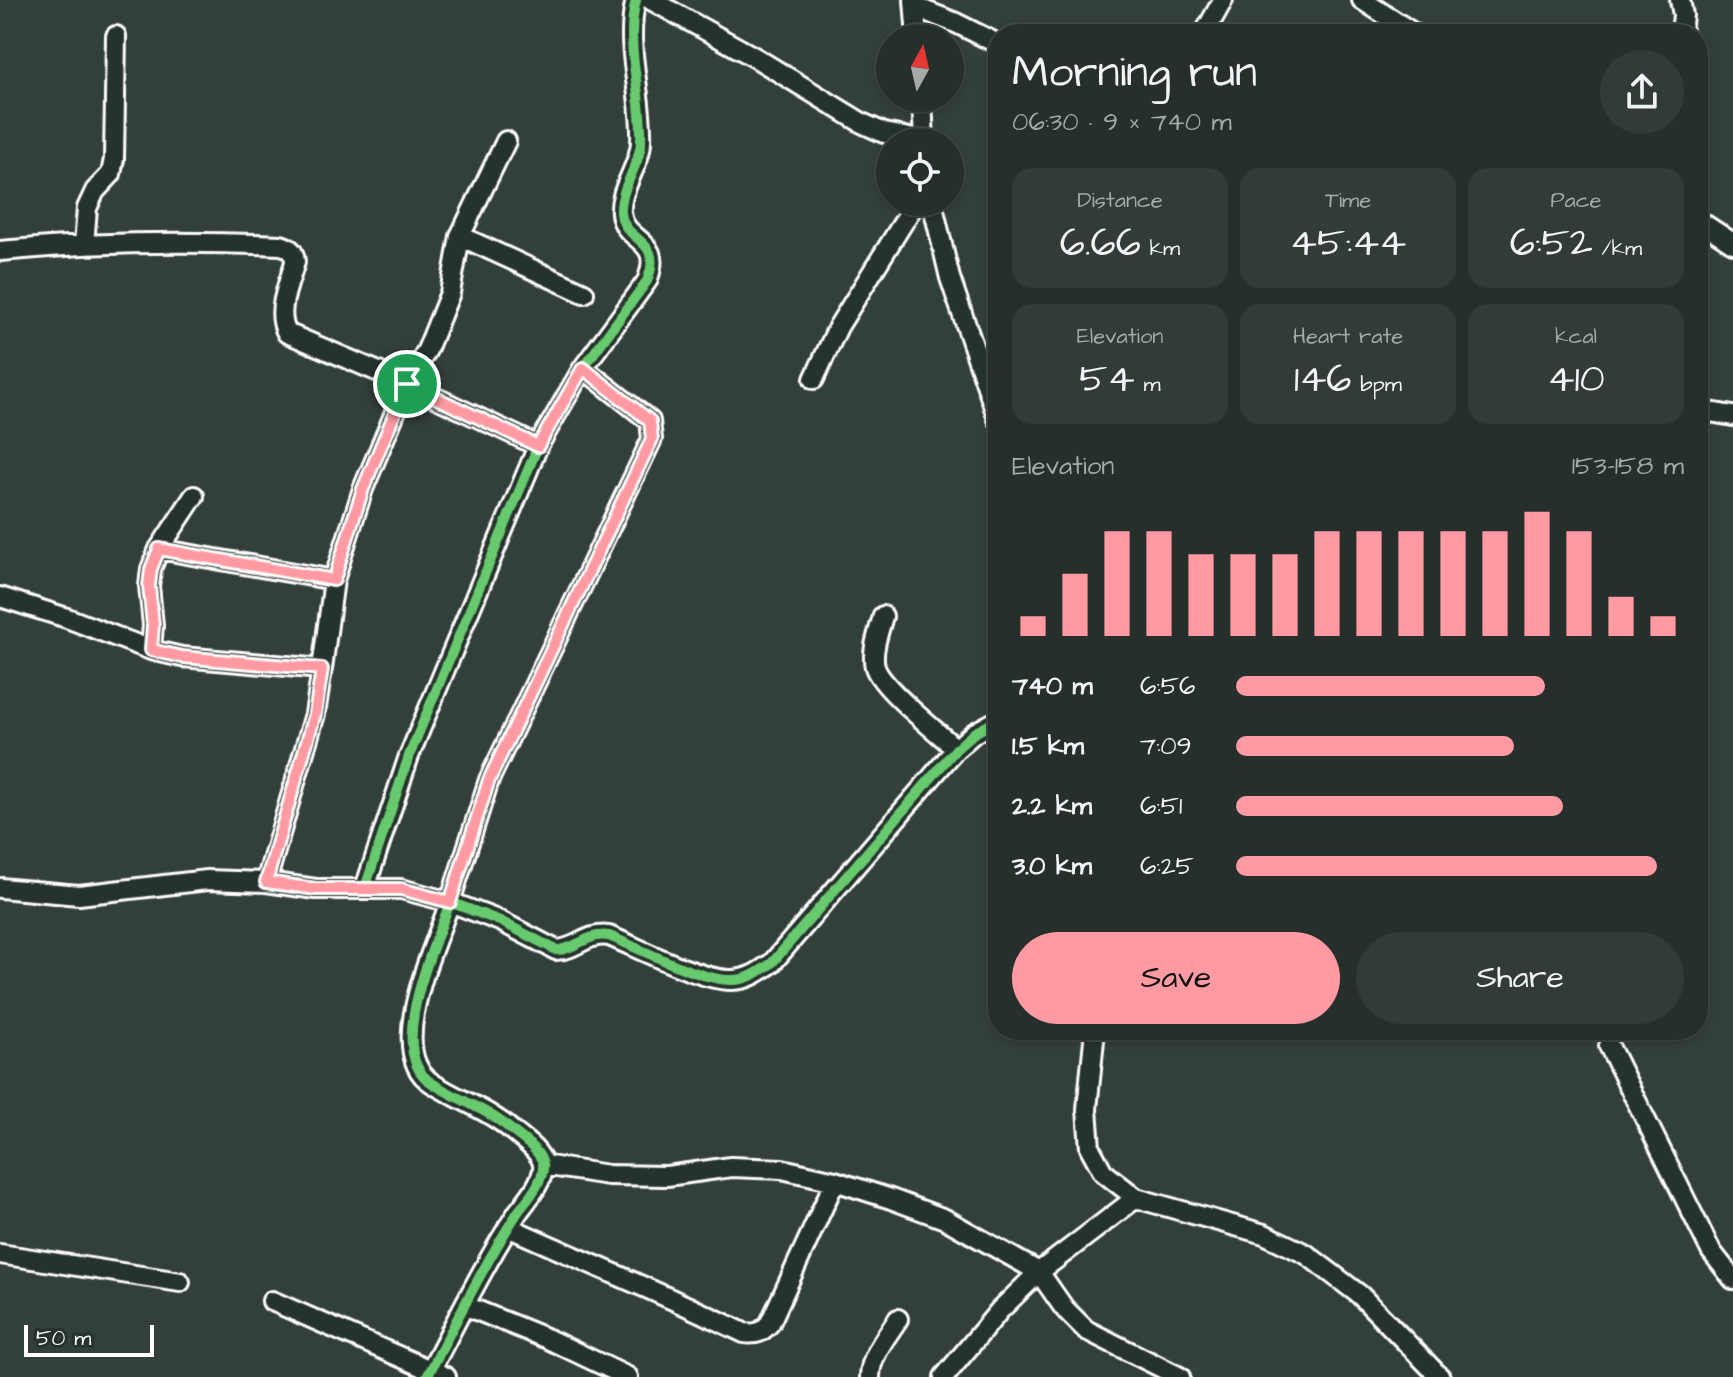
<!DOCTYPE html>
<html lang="en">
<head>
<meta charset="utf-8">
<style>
	body { margin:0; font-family:"Architects Daughter",sans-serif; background:#323b38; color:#f1f3f6; height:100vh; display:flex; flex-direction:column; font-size:30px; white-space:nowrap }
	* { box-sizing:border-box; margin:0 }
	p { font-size:26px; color:#a4a9a9 }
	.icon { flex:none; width:44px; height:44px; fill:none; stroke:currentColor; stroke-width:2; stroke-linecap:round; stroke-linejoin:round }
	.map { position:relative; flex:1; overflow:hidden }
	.sheet { position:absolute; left:988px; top:24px; width:720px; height:1016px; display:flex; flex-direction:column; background:#262f2c; border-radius:32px; box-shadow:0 2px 6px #0004,0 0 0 2px #424a48 }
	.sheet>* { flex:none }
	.needle { width:52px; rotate:8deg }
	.controls { position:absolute; left:876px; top:24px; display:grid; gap:16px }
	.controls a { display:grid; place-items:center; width:88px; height:88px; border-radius:50%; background:#262f2c; box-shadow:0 2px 6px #0004,0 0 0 2px #424a48; font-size:40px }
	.scale { position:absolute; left:24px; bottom:20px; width:130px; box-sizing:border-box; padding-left:8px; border:4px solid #fff; border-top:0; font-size:22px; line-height:28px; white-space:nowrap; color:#fff; -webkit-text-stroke:6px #26332d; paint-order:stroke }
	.pin { position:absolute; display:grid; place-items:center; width:68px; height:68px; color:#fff; margin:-34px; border:4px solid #fff; border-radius:50%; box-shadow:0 2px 8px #0007 }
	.round { display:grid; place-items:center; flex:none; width:84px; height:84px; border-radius:42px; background:#323b38 }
	.head { display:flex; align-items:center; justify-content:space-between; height:136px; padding:0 24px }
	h1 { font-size:44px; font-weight:600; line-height:60px }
	.stats { display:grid; grid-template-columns:repeat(3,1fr); gap:12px; height:136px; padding:8px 24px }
	.stats div { display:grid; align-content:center; border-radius:20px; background:#323b38; text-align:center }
	.stats b { font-size:40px; font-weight:600 }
	.stats small { font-size:22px; font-weight:400 }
	.stats p { font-size:22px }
	.chart { height:224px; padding:16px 24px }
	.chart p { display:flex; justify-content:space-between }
	.chart svg { width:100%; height:144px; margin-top:8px; stroke:#ff9aa2; stroke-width:6 }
	.action { display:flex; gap:16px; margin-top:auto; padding:16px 24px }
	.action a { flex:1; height:92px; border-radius:48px; background:#ff9aa2; color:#111; font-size:32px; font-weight:600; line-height:92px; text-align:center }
	.action a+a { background:#323b38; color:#f1f3f6 }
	ul { padding:0 24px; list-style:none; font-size:26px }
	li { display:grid; grid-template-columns:128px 96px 1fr; align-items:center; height:60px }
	li i { height:20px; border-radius:10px; background:#ff9aa2 }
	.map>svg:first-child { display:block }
</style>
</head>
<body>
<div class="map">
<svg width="1733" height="1377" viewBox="0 0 1733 1377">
	<rect width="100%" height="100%" fill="#333f3a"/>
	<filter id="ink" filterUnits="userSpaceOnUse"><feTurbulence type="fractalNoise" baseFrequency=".0125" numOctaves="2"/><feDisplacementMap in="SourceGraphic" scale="16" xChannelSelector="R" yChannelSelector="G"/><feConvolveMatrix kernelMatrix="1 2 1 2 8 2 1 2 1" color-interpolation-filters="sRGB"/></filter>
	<g filter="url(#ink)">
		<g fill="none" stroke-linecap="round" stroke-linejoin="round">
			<defs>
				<path id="street" d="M 651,0 L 756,58 L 862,123 L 884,133 L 924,141
					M 914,0 L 917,38
					M 1362,0 L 1415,34
					M 1680,0 L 1683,15 L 1681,34
					M 915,7 L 956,23 L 998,44
					M 1204,34 L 1223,0
					M 922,98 L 924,142
					M 932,202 L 950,278 L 998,419
					M 1698,220 L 1733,243
					M 460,236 L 584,293
					M 84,245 L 87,208 L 95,191 L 111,174 L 114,159 L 116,36
					M 0,251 C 93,242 188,241 281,245 C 291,248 294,251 295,262 C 289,284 275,312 287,333 L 407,384 L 538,446
					M 814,379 L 838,327 L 916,202
					M 1698,410 L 1733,416
					M 159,549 L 334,580
					M 0,597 L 67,618 L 151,650 L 182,657 L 322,669 L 315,714 L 266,882 L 207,880 L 79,895 L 0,888
					M 883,616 C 879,631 871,651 875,667 C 881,688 938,732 956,749
					M 151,650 L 153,625 L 149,586 L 151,569 L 159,549 L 194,496
					M 322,669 L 334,580 L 363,489 L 407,384 L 427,350 L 450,293 L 460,236 L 506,141
					M 266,882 L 316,889 L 401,889 L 450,902 L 489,780 L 652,439 L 650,421 L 583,368
					M 365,888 L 409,756 L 538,446 L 583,368 L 647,281 C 665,237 624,244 621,213 C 619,189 640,166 641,142 C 643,94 624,47 636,0
					M 1095,1030 L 1087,1109 L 1090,1148 L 1103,1172 L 1136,1198 L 1264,1234 L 1306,1254 L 1360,1295 L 1440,1377
					M 1609,1046 L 1711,1251 L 1733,1279
					M 543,1165 L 608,1175 L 667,1176 L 731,1167 L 782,1169 L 835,1181 L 891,1199 L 945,1219 L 1039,1272 L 1064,1308 L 1086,1330 L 1180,1377
					M 508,1227 C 587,1263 667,1295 744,1333 C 757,1335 762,1332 770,1323 L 835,1181
					M 0,1254 L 180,1282
					M 272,1301 L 446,1377
					M 466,1306 L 548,1339 L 628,1377
					M 427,1377 C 456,1322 484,1264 518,1212 C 527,1200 545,1180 543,1164 C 540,1151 525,1141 515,1133 C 490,1110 460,1101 432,1083 C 383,1053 436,944 450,902 L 500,921 L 556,950 C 576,950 588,932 609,936 C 639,948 701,981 732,980 C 748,980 759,972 772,963 L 956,749 L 974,733 L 998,720
					M 870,1377 C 870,1356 887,1336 898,1319
					M 944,1377 L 1000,1310 L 1039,1272 L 1136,1198"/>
			</defs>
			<use href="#street" stroke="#fff" stroke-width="24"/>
			<use href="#street" stroke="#26332d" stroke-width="18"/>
			<defs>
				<path id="cycleway" d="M 365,888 L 409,756 L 538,446 L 583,368 L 647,281 C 665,237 624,244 621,213 C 619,189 640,166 641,142 C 643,94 624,47 636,0
					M 427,1377 C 456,1322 484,1264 518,1212 C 527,1200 545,1180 543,1164 C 540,1151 525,1141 515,1133 C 490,1110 460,1101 432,1083 C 383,1053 436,944 450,902 L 500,921 L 556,950 C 576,950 588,932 609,936 C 639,948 701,981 732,980 C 748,980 759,972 772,963 L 956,749 L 974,733 L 998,720"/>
			</defs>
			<use href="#cycleway" stroke="#26332d" stroke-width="15"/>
			<use href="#cycleway" stroke="#67ca6e" stroke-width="10"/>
		</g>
	</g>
	<g fill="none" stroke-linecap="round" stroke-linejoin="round" filter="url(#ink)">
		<defs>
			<path id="route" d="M 583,368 L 650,421 L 652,439 L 489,780 L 450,902 L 401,889 L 316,889 L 266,882 L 315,714 L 322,669 L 182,657 L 151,650 L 153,625 L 149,586 L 151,569 L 159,549 L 334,580 L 363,489 L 407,384 L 538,446 Z"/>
		</defs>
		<use href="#route" stroke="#fff" stroke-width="16"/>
		<use href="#route" stroke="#ff9aa2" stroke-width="10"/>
	</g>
</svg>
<div class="controls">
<a><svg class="needle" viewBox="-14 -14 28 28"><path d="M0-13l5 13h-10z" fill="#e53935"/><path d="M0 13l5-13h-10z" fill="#a4a9a9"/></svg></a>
<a><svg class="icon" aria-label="locate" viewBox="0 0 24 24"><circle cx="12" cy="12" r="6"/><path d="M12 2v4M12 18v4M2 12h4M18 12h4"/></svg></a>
</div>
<div class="scale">50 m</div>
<div class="pin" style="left:407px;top:384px;background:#1e9e55"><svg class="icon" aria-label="arrive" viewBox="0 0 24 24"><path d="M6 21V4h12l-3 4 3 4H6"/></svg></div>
<section class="sheet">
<div class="head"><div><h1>Morning run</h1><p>06:30 · 9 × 740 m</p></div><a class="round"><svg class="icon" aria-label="share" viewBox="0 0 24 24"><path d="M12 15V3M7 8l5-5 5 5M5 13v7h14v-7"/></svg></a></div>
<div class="stats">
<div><p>Distance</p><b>6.66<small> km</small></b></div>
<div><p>Time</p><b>45:44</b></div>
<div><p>Pace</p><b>6:52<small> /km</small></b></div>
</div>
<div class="stats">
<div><p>Elevation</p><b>54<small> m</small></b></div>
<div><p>Heart rate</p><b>146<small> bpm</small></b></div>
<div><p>kcal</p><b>410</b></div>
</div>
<div class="chart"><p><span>Elevation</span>153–158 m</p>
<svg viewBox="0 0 160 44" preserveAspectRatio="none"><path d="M5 44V38M15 44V25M25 44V12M35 44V12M45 44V19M55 44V19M65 44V19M75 44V12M85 44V12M95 44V12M105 44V12M115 44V12M125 44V6M135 44V12M145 44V32M155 44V38"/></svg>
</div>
<ul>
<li><b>740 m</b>6:56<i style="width:69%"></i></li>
<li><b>1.5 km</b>7:09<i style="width:62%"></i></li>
<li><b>2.2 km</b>6:51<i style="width:73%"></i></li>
<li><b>3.0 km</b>6:25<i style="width:94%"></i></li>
</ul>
<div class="action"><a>Save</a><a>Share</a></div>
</section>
</div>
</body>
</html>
